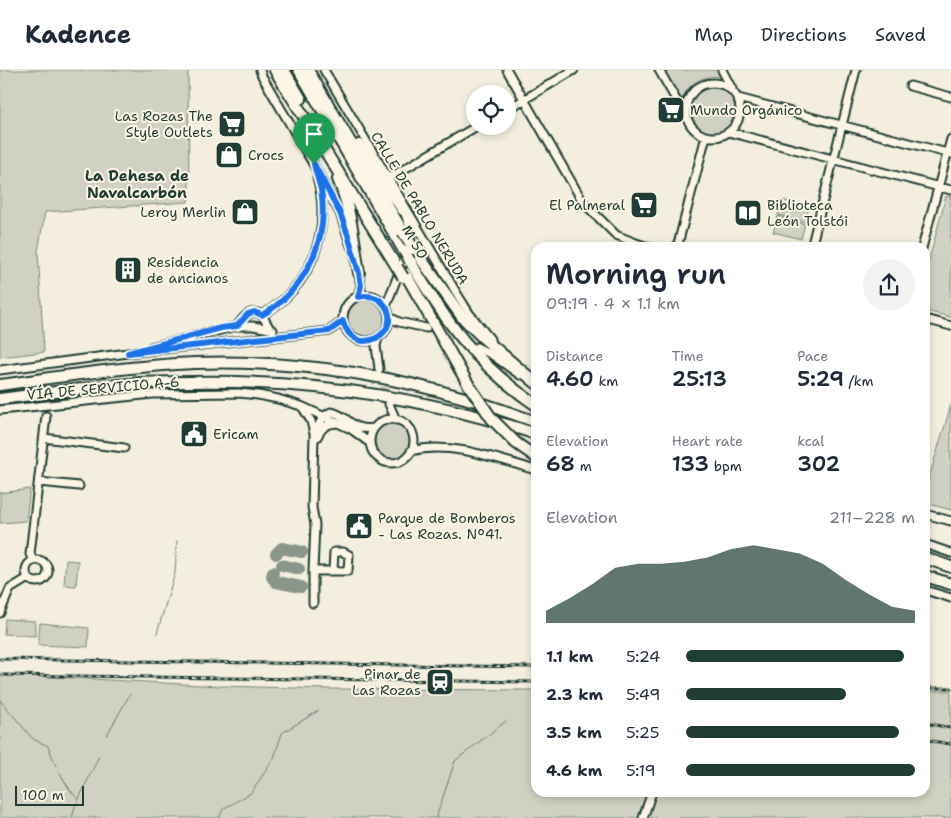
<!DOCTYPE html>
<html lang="en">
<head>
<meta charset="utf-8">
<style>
	body { margin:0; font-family:"Shantell Sans",sans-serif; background:#f2f2f3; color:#1f2937; height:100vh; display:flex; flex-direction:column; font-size:19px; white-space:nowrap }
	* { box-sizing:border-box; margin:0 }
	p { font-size:16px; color:#747a83 }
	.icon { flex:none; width:28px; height:28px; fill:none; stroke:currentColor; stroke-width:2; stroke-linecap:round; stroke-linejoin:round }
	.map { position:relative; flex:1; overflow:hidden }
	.panel { position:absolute; left:531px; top:172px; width:399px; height:555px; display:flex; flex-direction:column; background:#fff; border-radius:15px; box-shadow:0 2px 8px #0003 }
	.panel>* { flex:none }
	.controls { position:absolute; left:466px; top:15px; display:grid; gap:10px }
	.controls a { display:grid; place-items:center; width:50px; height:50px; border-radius:50%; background:#fff; box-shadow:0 2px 8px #0003; font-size:25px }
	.scale { position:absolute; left:15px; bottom:12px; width:69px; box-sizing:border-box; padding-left:5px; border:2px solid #1f3d34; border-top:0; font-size:14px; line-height:18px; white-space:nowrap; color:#1f3d34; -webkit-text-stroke:4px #fcf5e5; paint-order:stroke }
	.pin { position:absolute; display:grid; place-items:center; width:42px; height:42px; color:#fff; margin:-51px -21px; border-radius:50% 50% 50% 0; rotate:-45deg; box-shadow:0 0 5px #0007 }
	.pin .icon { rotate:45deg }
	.round { display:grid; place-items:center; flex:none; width:52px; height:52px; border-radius:26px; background:#f2f2f3 }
	.head { display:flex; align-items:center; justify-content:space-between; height:85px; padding:0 15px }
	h1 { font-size:28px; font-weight:600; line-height:38px }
	.figures { display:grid; grid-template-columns:repeat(3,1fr); gap:8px; height:85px; padding:5px 15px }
	.figures div { display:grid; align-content:center }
	.figures b { font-size:21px; font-weight:600 }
	.figures small { font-size:14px; font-weight:400 }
	.figures p { font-size:14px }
	.chart { height:140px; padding:10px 15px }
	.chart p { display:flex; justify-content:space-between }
	.chart svg { width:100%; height:90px; margin-top:5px; fill:#1f3d34; opacity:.7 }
	ul { padding:0 15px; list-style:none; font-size:16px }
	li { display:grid; grid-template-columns:80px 60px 1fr; align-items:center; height:38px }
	li i { height:12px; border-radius:6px; background:#1f3d34 }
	header { display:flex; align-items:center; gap:30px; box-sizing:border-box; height:70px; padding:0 25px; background:#fff; border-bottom:1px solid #e0e1e3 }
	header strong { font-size:24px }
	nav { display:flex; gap:28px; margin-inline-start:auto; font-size:18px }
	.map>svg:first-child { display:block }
</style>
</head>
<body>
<header>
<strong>Kadence</strong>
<nav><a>Map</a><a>Directions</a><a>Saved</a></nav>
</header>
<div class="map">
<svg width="951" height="748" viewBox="0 0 951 748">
	<rect width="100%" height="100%" fill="#f3eede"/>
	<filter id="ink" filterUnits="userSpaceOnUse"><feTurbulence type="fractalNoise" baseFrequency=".02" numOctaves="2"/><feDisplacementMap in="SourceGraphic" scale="10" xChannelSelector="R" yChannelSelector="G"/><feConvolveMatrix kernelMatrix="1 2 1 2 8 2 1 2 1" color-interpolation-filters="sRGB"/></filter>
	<g filter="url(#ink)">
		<path fill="#d0d1c2" stroke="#78877b" d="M 0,0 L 188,0 L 189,124 L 188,132 L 45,142 L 38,181 L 44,282 L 0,287 Z
			M 662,0 L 718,0 L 723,7 C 703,4 687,13 681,32 Z
			M689 40a24 24 0 1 1 48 0a24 24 0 1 1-48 0Z
			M 946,126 L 951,127 L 951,247 L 925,241 L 925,205 Z
			M 782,130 L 809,137 L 805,152 L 778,145 Z
			M 778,146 L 805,154 L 801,169 L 773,162 Z
			M346 249a20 20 0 1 1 40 0a20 20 0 1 1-40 0Z
			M 951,335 L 951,440 L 925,433 L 925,421 Z
			M375 371a17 17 0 1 1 34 0a17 17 0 1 1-34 0Z
			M 30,419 L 26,451 L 0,453 L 0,423 Z
			M 66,490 L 78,491 L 76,516 L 64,515 Z
			M 5,549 L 35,551 L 35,566 L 4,564 Z
			M 40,553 L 89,558 L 88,577 L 38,575 Z
			M 0,604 L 219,616 L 329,619 L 536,620 L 536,722 L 925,722 L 925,621 L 951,621 L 951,748 L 0,748 Z"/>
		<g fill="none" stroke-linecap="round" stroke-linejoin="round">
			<path stroke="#6c7d72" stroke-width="1" d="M 157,563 L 175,503 L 177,471
				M 0,630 L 33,669 L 48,676 L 56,696
				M 107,665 L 130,624
				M 59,702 L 70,720 L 78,729
				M 72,748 L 75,737 L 99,686
				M 219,748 L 223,739 L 251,723 L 274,688 L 282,663 L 318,641
				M 436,748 L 455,691 L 506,651"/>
			<path stroke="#899689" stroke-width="12" d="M 276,484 L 282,478 L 302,482
				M 282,495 L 299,499
				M 273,502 L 272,507 L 276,512 L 301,517"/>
			<path stroke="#c9cbbc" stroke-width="7" stroke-dasharray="7 3.5" stroke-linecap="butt" d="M 426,258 L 463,271
				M 381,306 L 388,329"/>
			<defs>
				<path id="minor" d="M 260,0 L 262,6 L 312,92 L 340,143 L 351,176
					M 324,0 L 456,222 L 469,243 L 490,269
					M 507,0 L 583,132 L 616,165 L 636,173 L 651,178
					M 659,0 L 686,47
					M 722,0 L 732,19
					M686 40a27 27 0 1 1 54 0a27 27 0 1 1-54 0Z
					M 910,16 L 951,27
					M 738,28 L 951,84
					M 508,39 L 574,0
					M 729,62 L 951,120
					M 389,108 L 477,56
					M 404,141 L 410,158 L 410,172
					M 677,178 L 706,66
					M 811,178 L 856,0
					M 922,178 L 951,69
					M 358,200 L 361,216 L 358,227
					M343 248a23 23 0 1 1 46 0a23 23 0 1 1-46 0Z
					M 386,236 L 407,182
					M 262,245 L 270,259 L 273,260
					M 389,247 L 399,252 L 426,258
					M 925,249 L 951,256
					M 237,256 C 244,247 250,238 262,245 C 312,216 332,161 317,107
					M 378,268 L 376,276 L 379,299
					M 151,277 L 237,256 L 253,256 L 270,259
					M 477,277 L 492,285 L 520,305
					M 0,300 L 128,283 L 329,261 L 343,251
					M 389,334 L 396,350
					M 303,338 L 311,351 L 314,364
					M 0,340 L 153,324 L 239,323 L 258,325 L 278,329 L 301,336 L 351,359 L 370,373
					M370 371a22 22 0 1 1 44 0a22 22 0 1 1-44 0Z
					M 317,367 C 322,357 327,353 339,353
					M 44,368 L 124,378
					M 411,381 C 452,371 497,389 536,400
					M 39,412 L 79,416
					M 925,444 L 951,451
					M 925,474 L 951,483
					M26 501a11 11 0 1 1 22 0a11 11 0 1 1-22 0Z
					M 33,491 L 30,484 L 46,346
					M 313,501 L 313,533
					M 333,501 L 334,482 L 343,482 L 349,485 L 348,501 L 313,501 L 315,455 L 312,437 L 314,366 C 318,356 321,347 331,342 C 350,346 351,362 374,358
					M 925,520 L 951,528
					M 0,543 L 10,519 L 28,508
					M 643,748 L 652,722"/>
				<path id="highway" d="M 275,0 L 397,197
					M 284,0 L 301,29
					M 299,0 L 404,181
					M 308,0 L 403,162
					M 359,75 L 403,140
					M 338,109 C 351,139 354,171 359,203
					M 414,179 L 462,247 L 482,267 L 536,313
					M 410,191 C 446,253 476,294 536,335
					M 405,203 L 468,314
					M 0,315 C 65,306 130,296 195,293 C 284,290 376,302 461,327 C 486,334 511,343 536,352
					M 0,329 C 46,323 93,317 140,313 C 157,312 175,312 193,312 C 310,310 425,327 536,364
					M 516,373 L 536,387
					M 925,488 L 951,497
					M 925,506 L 951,514"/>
			</defs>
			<use href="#minor" stroke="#1f3d34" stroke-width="11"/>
			<use href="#highway" stroke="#1f3d34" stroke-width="14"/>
			<use href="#minor" stroke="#fcf5e5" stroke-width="7"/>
			<use href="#highway" stroke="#fcf5e5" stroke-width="10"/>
			<defs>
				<path id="rail" d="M 0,589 L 536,597
					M 0,605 L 536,612
					M 925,618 L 951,618
					M 925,653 L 951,658
					M 925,670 L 951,674"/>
			</defs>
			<use href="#rail" stroke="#1f3d34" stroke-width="3"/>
			<use href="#rail" stroke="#fcf5e5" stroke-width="1" stroke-dasharray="4" stroke-linecap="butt"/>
			<defs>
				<path id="highway-bridge" d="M 403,162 L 414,179
					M 404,181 L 410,191
					M 397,197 L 403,207
					M 468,314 L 492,349 L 516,373"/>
			</defs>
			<use href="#highway-bridge" stroke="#1f3d34" stroke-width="14" stroke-linecap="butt"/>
			<use href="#highway-bridge" stroke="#fcf5e5" stroke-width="10"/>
		</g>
	</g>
	<g fill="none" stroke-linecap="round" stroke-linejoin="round" filter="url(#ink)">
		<defs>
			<path id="route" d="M 314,94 L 340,143 L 348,165 L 359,203 L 361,216 L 358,227 C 368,225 377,226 383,233 C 407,260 355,293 343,251 L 329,261 L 128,283 L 221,258 L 237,256 L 248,244 L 254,242 L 262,245 C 304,221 330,170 321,120 C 319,112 316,103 314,94 Z"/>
		</defs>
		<use href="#route" stroke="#fff" stroke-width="10"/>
		<use href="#route" stroke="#1a73e8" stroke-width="6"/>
	</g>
	<defs>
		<symbol id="supermarket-square" viewBox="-11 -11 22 22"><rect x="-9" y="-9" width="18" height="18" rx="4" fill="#1f3d34" stroke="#fcf5e5"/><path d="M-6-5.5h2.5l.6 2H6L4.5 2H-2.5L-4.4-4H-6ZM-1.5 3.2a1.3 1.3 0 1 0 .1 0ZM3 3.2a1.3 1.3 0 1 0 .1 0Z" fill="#fff"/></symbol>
		<symbol id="shop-square" viewBox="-11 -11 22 22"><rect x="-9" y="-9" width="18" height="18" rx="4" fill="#1f3d34" stroke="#fcf5e5"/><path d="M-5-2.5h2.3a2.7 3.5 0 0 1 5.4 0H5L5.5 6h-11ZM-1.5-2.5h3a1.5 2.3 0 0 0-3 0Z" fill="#fff"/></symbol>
		<symbol id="library-square" viewBox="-11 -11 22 22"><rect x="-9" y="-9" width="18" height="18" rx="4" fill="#1f3d34" stroke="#fcf5e5"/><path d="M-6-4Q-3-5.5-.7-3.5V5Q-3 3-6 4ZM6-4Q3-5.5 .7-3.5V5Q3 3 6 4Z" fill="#fff"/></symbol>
		<symbol id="building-square" viewBox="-11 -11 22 22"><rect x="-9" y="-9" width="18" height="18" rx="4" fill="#1f3d34" stroke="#fcf5e5"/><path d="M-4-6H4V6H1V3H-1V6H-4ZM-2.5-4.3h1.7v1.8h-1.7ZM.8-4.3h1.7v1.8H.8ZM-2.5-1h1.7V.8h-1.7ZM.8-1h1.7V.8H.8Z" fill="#fff"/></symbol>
		<symbol id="civic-square" viewBox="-11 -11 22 22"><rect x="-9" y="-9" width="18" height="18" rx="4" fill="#1f3d34" stroke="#fcf5e5"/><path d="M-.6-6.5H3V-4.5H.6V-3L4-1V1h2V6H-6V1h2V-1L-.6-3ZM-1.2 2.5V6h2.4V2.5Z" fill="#fff"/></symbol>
		<symbol id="station-square" viewBox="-11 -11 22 22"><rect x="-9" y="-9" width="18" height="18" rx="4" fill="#1f3d34" stroke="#fcf5e5"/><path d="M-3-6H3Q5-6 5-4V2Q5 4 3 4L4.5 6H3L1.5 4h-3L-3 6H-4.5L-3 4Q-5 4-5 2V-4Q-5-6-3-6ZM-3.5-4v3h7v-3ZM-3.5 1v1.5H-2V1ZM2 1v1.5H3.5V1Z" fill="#fff"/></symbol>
	</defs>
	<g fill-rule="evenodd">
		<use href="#supermarket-square" x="655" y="24" width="32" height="32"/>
		<use href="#supermarket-square" x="216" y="38" width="32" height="32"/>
		<use href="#shop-square" x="213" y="69" width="32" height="32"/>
		<use href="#supermarket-square" x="628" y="119" width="32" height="32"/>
		<use href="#shop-square" x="229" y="126" width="32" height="32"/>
		<use href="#library-square" x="732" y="127" width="32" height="32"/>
		<use href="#building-square" x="112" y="184" width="32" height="32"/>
		<use href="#civic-square" x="178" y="348" width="32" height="32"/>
		<use href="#civic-square" x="343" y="440" width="32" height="32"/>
		<use href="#station-square" x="424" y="596" width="32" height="32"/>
	</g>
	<g text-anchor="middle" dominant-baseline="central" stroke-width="4" stroke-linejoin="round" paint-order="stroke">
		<g font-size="14" fill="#1f3d34" stroke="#fcf5e5" text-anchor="start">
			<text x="690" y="40">Mundo Orgánico</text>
			<text x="213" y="46" text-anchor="end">Las Rozas The<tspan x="213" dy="16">Style Outlets</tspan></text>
			<text x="248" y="85">Crocs</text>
			<text x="625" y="135" text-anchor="end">El Palmeral</text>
			<text x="767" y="135">Biblioteca<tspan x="767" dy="16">León Tolstói</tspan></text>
			<text x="226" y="142" text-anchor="end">Leroy Merlin</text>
			<text x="147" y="192">Residencia<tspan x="147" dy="16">de ancianos</tspan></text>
			<text x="213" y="364">Ericam</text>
			<text x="378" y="448">Parque de Bomberos<tspan x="378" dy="16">- Las Rozas. Nº41.</tspan></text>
			<text x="421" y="604" text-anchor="end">Pinar de<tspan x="421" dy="16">Las Rozas</tspan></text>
		</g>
		<g font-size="14" fill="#1f3d34" stroke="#fcf5e5">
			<text transform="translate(420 138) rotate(59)">CALLE DE PABLO NERUDA</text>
			<text transform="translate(415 172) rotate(60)">M 50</text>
			<text transform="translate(103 318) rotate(-5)">VÍA DE SERVICIO A-6</text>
		</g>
		<g font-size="15" font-weight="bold" fill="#1f3d34" stroke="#fcf5e5">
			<text x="137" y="106">La Dehesa de<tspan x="137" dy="17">Navalcarbón</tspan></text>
		</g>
	</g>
</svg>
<div class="controls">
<a><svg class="icon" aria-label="locate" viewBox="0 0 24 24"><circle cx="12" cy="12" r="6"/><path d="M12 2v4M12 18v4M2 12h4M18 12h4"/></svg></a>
</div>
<div class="scale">100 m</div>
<div class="pin" style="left:314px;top:94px;background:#1e9e55"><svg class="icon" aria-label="arrive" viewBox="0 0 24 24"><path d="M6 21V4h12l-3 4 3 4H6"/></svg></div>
<section class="panel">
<div class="head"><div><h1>Morning run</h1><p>09:19 · 4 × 1.1 km</p></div><a class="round"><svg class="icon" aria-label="share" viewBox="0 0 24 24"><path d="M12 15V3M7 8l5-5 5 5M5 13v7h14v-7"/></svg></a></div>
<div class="figures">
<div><p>Distance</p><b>4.60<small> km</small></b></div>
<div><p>Time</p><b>25:13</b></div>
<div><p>Pace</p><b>5:29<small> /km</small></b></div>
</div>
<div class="figures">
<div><p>Elevation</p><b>68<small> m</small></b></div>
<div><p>Heart rate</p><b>133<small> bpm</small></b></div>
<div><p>kcal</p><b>302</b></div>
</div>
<div class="chart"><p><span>Elevation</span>211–228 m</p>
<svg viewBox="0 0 160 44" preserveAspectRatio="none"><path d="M0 44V38L10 32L20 25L30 17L40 15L50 15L60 14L70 12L80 8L90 6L100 8L110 10L120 15L130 23L140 30L150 36L160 38V44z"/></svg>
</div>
<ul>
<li><b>1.1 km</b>5:24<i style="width:95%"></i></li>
<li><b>2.3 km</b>5:49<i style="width:70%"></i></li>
<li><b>3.5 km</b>5:25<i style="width:93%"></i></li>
<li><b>4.6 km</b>5:19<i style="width:100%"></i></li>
</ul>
</section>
</div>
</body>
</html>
